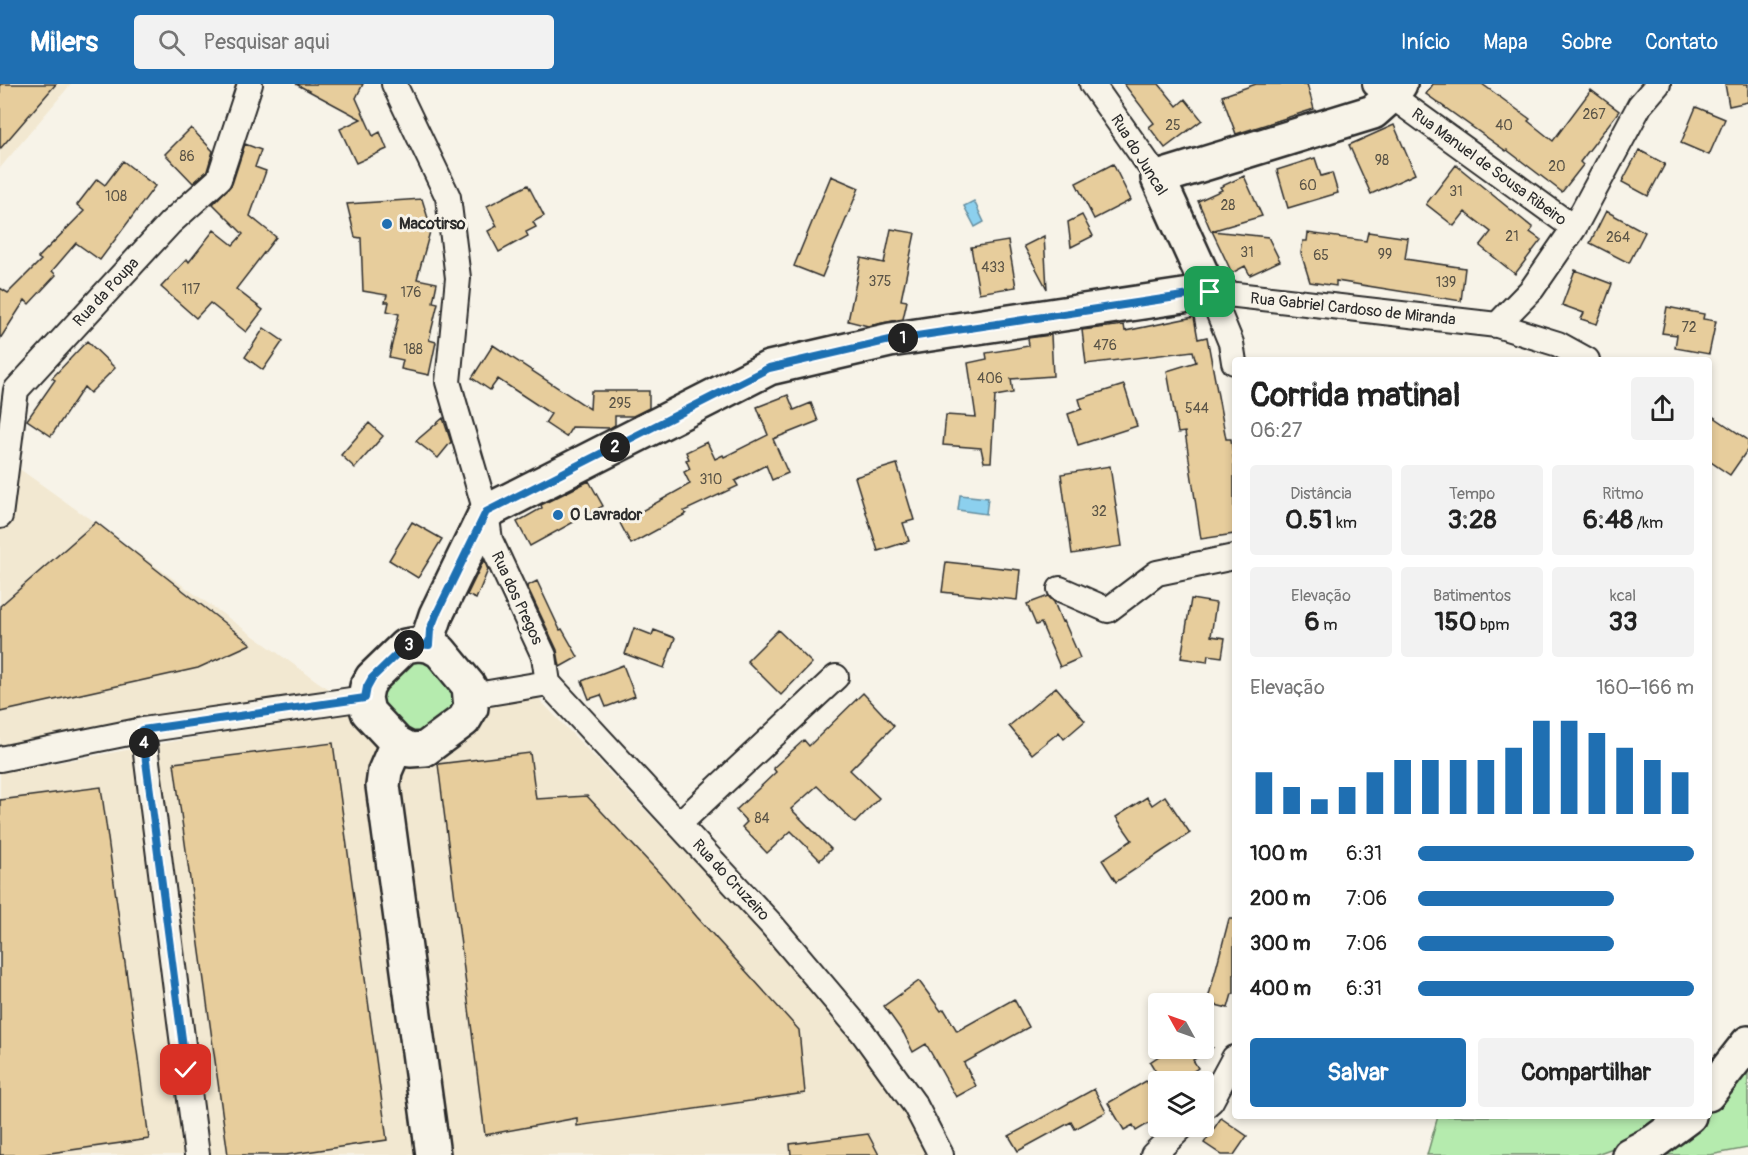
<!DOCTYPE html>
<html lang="pt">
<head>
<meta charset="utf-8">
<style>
	body { margin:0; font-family:Pangolin,sans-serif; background:#f2f2f2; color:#222; height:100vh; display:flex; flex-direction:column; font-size:22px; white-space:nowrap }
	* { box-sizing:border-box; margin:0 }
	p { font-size:20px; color:#767676 }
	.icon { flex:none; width:33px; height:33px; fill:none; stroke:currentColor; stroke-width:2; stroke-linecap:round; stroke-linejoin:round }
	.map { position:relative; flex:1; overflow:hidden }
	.panel { position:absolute; left:1232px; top:273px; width:480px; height:762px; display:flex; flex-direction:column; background:#fff; border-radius:6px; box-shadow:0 3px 9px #0003 }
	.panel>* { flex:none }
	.needle { width:39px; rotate:310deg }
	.fabs { position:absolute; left:1148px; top:909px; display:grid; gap:12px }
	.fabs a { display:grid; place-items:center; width:66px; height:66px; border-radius:6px; background:#fff; box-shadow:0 3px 9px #0003; font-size:30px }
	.pin { position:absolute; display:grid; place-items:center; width:51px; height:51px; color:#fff; margin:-26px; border-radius:12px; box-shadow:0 3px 9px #0006 }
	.km { position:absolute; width:30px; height:30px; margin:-15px; border-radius:50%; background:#222; color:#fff; font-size:16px; line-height:30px; text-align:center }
	.round { display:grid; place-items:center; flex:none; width:63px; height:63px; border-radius:6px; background:#f2f2f2 }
	.head { display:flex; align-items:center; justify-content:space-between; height:102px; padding:0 18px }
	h1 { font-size:33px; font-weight:700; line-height:45px }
	.figures { display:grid; grid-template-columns:repeat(3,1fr); gap:9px; height:102px; padding:6px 18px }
	.figures div { display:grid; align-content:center; border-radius:6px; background:#f2f2f2; text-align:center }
	.figures b { font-size:26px; font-weight:700 }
	.figures small { font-size:16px; font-weight:400 }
	.figures p { font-size:16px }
	.chart { height:168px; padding:12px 18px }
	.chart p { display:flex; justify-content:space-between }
	.chart svg { width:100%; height:108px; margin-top:6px; stroke:#1f6fb2; stroke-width:6 }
	.button { display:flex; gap:12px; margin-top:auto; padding:12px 18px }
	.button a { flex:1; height:69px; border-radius:6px; background:#1f6fb2; color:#fff; font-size:24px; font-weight:700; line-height:69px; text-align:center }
	.button a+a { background:#f2f2f2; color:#222 }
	ul { padding:0 18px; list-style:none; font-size:20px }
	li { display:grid; grid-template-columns:96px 72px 1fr; align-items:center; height:45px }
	li i { height:15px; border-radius:8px; background:#1f6fb2 }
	header { display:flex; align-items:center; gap:36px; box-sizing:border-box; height:84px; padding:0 30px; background:#1f6fb2; color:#fff }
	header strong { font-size:28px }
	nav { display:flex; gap:33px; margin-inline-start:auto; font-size:21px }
	.search { width:420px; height:54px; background:#f2f2f2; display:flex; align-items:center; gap:15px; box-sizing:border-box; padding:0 21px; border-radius:6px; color:#767676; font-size:22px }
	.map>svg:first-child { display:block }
</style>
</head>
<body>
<header>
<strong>Milers</strong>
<div class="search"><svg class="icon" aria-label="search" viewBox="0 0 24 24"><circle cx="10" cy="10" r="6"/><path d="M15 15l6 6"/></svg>Pesquisar aqui</div>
<nav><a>Início</a><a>Mapa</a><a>Sobre</a><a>Contato</a></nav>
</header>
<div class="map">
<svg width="1748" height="1071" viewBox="0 0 1748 1071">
	<rect width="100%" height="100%" fill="#f7f3e8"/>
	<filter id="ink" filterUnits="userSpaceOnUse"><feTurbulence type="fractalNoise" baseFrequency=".0167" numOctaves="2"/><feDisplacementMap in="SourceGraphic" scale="12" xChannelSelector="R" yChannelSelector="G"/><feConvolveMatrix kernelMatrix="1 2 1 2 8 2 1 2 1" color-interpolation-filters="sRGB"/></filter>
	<g filter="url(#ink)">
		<path fill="#f2e8d1" d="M 0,0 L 71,0 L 0,84 Z
			M 0,371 L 328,605 L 0,665 Z
			M 538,614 L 800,888 L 897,1013 L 930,1071 L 0,1071 L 0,689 L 341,627 Z"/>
		<path fill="#b5ebae" stroke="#708b6c" stroke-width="1.5" d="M 411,572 L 434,576 L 460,621 L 412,655 L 378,623 L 377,607 Z
			M 1748,971 L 1748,1064 L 1710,1071 L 1650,1071 L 1697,1032 L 1708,1032 L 1709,1020 Z
			M 1438,1032 L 1671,1032 L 1624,1060 L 1594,1071 L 1427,1071 Z"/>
		<path fill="#8cd0ee" stroke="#658ea0" stroke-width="1.5" d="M 974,117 L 984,138 L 975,143 L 964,122 Z
			M 960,411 L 988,414 L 986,430 L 958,426 Z"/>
		<path fill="#e7cd9c" stroke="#2b2b2b" stroke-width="1.5" d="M 0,0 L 56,0 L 0,65 Z
			M 296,0 L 363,0 L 356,14 L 373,52 L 380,48 L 387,65 L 356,79 L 340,45 L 361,35 Z
			M 1124,0 L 1159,0 L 1177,22 L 1185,15 L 1202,36 L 1165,64 L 1149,43 L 1154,39 Z
			M 1256,0 L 1307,0 L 1314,25 L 1236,50 L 1222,12 Z
			M 1433,0 L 1482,0 L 1530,35 L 1528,37 L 1553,57 L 1591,6 L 1619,27 L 1580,78 L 1583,81 L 1562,108 L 1507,66 L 1506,67 L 1426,10 Z
			M 1725,0 L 1748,0 L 1748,18 L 1729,22 Z
			M 1696,23 L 1725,35 L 1709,71 L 1681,59 Z
			M 1394,41 L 1415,90 L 1371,110 L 1349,61 Z
			M 191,44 L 213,67 L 207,87 L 193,99 L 165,70 Z
			M 245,60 L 261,66 L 255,83 L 266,87 L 250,132 L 276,153 L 236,205 L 263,226 L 246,248 L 210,219 L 196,234 L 161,203 L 187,175 L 189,178 L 214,146 L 233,161 L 243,150 L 213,120 L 232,100 Z
			M 1639,66 L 1665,80 L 1648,112 L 1622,98 Z
			M 1315,74 L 1321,92 L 1332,89 L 1338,109 L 1288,124 L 1277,86 Z
			M 123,77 L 155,102 L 100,176 L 76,159 L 52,187 L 56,191 L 29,220 L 25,216 L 0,255 L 0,204 L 8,209 L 41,176 L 38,174 L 84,127 L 77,121 L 97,95 L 105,101 Z
			M 1113,80 L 1131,116 L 1094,135 L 1076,99 Z
			M 1456,81 L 1533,144 L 1530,148 L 1541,156 L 1515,190 L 1480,162 L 1491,148 L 1465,128 L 1454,142 L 1426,120 Z
			M 831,92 L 859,104 L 822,193 L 794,182 Z
			M 1244,92 L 1262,132 L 1211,147 L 1198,117 L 1222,106 L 1220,103 Z
			M 528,101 L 544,132 L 533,138 L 536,143 L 526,148 L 528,152 L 499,168 L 488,147 L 497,142 L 487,122 Z
			M 422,115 L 431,144 L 417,195 L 437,199 L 433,218 L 438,219 L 429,256 L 436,258 L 429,291 L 401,285 L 403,276 L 389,273 L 399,230 L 387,227 L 389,218 L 385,218 L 387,211 L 363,207 L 361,154 L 355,153 L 347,120 Z
			M 1606,127 L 1645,148 L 1629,179 L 1590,159 Z
			M 1082,131 L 1093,152 L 1071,163 L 1068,138 Z
			M 891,145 L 915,149 L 901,216 L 907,217 L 903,235 L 868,242 L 848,237 L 861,174 L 884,179 Z
			M 1212,147 L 1268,153 L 1280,177 L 1250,191 L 1245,182 L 1232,189 Z
			M 1368,148 L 1408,154 L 1405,175 L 1465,184 L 1461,217 L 1336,197 L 1336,202 L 1310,198 L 1301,169 L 1303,157 L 1307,157 L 1308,149 L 1366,157 Z
			M 1044,152 L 1047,205 L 1024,162 Z
			M 1008,157 L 1016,203 L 979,209 L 971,163 Z
			M 1575,186 L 1612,200 L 1597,240 L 1581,235 L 1584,229 L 1562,221 Z
			M 1667,223 L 1704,230 L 1703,235 L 1716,237 L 1709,270 L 1675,264 L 1677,251 L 1662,249 Z
			M 1194,233 L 1198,255 L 1207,253 L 1226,355 L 1231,355 L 1234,379 L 1234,450 L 1201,455 L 1185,348 L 1178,349 L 1167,287 L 1196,278 L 1193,267 L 1086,280 L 1082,246 L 1124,241 L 1125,247 Z
			M 264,244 L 283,257 L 263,286 L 245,273 Z
			M 1051,251 L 1053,292 L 1011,295 L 1013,309 L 995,312 L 991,378 L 984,378 L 981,364 L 943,361 L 946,331 L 976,333 L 968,279 L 987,275 L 986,269 L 1029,262 L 1028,254 Z
			M 87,257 L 115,284 L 90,309 L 84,303 L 51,352 L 27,336 L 55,296 L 52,294 Z
			M 493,261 L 590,325 L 591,307 L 649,307 L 649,324 L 633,332 L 615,332 L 615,341 L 610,344 L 572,343 L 566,353 L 545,339 L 551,330 L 498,295 L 490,306 L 472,294 Z
			M 1124,301 L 1137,342 L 1078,361 L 1068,330 L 1082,325 L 1079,315 Z
			M 788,311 L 794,326 L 811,319 L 818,337 L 773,355 L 788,389 L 772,396 L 766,381 L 735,397 L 738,402 L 684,427 L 686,430 L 631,460 L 620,439 L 690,400 L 684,388 L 690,385 L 686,376 L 689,375 L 686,368 L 707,358 L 715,375 L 723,371 L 724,373 L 768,351 L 757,323 Z
			M 1708,329 L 1748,356 L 1748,365 L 1730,391 L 1708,376 Z
			M 443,334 L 451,358 L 438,374 L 416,357 Z
			M 369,339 L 383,352 L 355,384 L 341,371 Z
			M 897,380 L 914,436 L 903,439 L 909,457 L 878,467 L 855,393 Z
			M 1110,382 L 1122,462 L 1072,470 L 1061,390 Z
			M 589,397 L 603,422 L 530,462 L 517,438 L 542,424 L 541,421 Z
			M 96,438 L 251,560 L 198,584 L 0,628 L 0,522 Z
			M 412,438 L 442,455 L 418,494 L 389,476 Z
			M 484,476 L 488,486 L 476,515 L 467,511 Z
			M 946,478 L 1020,486 L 1017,516 L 942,508 Z
			M 537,497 L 560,546 L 562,545 L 578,573 L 560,583 L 557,566 L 527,502 Z
			M 1048,512 L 1054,518 L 1062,538 L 1064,537 L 1080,574 L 1060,583 L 1041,539 L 1036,541 L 1027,520 Z
			M 1191,515 L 1216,519 L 1211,552 L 1225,554 L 1222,573 L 1208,571 L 1207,578 L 1181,574 Z
			M 634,544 L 652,551 L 654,546 L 675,554 L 664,584 L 625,570 Z
			M 778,546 L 812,579 L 781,611 L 747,577 Z
			M 623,581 L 635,612 L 606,623 L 601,611 L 589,615 L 582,597 Z
			M 1056,603 L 1085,637 L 1064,655 L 1059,648 L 1032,670 L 1009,642 Z
			M 863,609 L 894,642 L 850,686 L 879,714 L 855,739 L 817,702 L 791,725 L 831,765 L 820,776 L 791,747 L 767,769 L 742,743 L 747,738 L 736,726 L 776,688 L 773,684 L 804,656 L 809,662 Z
			M 333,659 L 387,1056 L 286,1071 L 228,1071 L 174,679 Z
			M 530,669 L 536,715 L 587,712 L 664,794 L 697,833 L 799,946 L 805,1009 L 577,1042 L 577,1034 L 485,1051 L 438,680 Z
			M 101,703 L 149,1055 L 36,1071 L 0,1071 L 0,716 Z
			M 1165,712 L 1190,749 L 1116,798 L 1102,776 L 1132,756 L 1116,733 L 1147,713 L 1152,721 Z
			M 1229,835 L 1234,835 L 1234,910 L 1232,910 L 1228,924 L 1207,919 Z
			M 919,897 L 941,927 L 944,925 L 957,947 L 1014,915 L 1029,943 L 964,979 L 976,1002 L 956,1013 L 926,960 L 913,968 L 904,950 L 884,922 Z
			M 1171,964 L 1212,964 L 1193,976 L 1198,984 L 1177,998 L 1162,998 L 1150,978 Z
			M 1146,997 L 1156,1015 L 1150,1018 L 1158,1034 L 1136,1047 L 1133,1041 L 1124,1046 L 1108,1019 Z
			M 1094,1005 L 1106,1028 L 1075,1045 L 1071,1038 L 1018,1067 L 1009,1052 Z
			M 1221,1034 L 1247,1052 L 1234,1071 L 1222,1071 L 1204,1059 Z
			M 868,1050 L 879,1071 L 791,1071 L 790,1060 Z"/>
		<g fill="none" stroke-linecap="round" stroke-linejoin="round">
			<defs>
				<path id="street" d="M 394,0 L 448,113 L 458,194 L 448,298 L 486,428 L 490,456 L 544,572 L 548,599
					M 1092,0 L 1158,94
					M 1375,0 L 1574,144
					M 1497,241 L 1532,205 L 1574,144 L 1640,21 L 1658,0
					M 1234,278 L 1231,259 L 1210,208 L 1497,241 L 1558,260 L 1587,276
					M 0,432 L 16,306 L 170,139 L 219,95 L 250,0
					M 1060,505 L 1108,526 L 1157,489 L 1234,473
					M 471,612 L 548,599 L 771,840 L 863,949 L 915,1021 L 941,1071
					M 143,646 L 197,1071
					M 0,675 L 143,646 L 365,614
					M 679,740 L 836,593
					M 1203,1024 L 1211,1017 L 1234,974
					M 1153,1071 L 1183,1042"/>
				<path id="secondary" d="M 418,560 L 429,561 L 440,567 L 469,602 L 471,624 L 464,636 L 425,665 L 410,666 L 397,659 L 368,628 L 365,614 L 367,603 L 372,594 L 405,562 Z
					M 429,561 L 431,546 L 436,531 L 486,428 L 769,284 L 890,256 L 1210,208 L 1158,94 L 1373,28 L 1391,12 L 1400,0
					M 397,659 L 385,687 L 383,702 L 433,1071"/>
				<path id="primary" d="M 1708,1010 L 1748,959
					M 1629,1071 L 1654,1058 L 1689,1032"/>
			</defs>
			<use href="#street" stroke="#2b2b2b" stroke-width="28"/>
			<use href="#secondary" stroke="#2b2b2b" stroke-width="38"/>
			<use href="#primary" stroke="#2b2b2b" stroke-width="38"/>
			<use href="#street" stroke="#f7f3e8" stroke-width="24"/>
			<use href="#secondary" stroke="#f7f3e8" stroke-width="33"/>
			<use href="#primary" stroke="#f7f3e8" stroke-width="33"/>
		</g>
	</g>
	<g fill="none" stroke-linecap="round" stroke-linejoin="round" filter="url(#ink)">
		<defs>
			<path id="route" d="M 186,986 L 142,646 L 365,614 L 367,603 L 372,594 L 405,562 L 418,560 L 429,561 L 430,546 L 436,531 L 486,428 L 769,284 L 890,256 L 1210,208"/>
		</defs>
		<use href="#route" stroke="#fff" stroke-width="12"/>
		<use href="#route" stroke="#1f6fb2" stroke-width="8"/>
	</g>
	<g fill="#1f6fb2" stroke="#f7f3e8" stroke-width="2">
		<circle cx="387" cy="140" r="6"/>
		<circle cx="558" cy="431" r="6"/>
	</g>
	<g text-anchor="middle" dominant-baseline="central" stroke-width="6" stroke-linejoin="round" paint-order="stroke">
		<g font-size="14" fill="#5a5447">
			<text x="1594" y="30">267</text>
			<text x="1173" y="41">25</text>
			<text x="1504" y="41">40</text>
			<text x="187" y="72">86</text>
			<text x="1382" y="76">98</text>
			<text x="1557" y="82">20</text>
			<text x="1308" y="101">60</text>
			<text x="1456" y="107">31</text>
			<text x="116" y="112">108</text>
			<text x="1228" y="121">28</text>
			<text x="1512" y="152">21</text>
			<text x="1618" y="153">264</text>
			<text x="1247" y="168">31</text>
			<text x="1385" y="170">99</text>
			<text x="1321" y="171">65</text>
			<text x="993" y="183">433</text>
			<text x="880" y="197">375</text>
			<text x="1446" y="198">139</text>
			<text x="191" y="205">117</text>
			<text x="411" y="208">176</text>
			<text x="1689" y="243">72</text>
			<text x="1105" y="261">476</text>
			<text x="413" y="265">188</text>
			<text x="990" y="294">406</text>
			<text x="620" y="319">295</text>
			<text x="1197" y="324">544</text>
			<text x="711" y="395">310</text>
			<text x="1099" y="427">32</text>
			<text x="762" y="734">84</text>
		</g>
		<g font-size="16" fill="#2b2b2b" stroke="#f7f3e8">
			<text transform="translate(1139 71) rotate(58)">Rua do Juncal</text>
			<text transform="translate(1489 83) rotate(36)">Rua Manuel de Sousa Ribeiro</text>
			<text transform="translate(106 208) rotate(-47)">Rua da Poupa</text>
			<text transform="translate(1353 225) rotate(6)">Rua Gabriel Cardoso de Miranda</text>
			<text transform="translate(517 514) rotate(65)">Rua dos Pregos</text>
			<text transform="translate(731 796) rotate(47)">Rua do Cruzeiro</text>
		</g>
		<g font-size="16" font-weight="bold" fill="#2b2b2b" stroke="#f7f3e8" text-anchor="start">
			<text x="399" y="140">Macotirso</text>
			<text x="570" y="431">O Lavrador</text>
		</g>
	</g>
</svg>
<div class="fabs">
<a><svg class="needle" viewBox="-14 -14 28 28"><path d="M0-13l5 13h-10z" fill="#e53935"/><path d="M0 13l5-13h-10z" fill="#767676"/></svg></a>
<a><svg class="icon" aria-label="layers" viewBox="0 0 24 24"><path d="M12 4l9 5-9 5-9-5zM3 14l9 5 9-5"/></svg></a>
</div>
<div class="pin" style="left:1210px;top:208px;background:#1e9e55"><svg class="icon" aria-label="arrive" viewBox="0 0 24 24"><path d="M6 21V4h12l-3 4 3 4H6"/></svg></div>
<div class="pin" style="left:186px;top:986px;background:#d93025"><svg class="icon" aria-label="check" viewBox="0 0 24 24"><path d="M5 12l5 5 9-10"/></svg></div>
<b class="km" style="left:903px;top:254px">1</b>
<b class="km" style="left:615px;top:363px">2</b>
<b class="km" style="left:409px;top:561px">3</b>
<b class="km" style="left:144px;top:659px">4</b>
<section class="panel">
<div class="head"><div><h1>Corrida matinal</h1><p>06:27</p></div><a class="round"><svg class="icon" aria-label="share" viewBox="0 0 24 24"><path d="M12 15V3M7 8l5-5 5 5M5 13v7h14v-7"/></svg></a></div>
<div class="figures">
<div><p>Distância</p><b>0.51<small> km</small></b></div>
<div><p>Tempo</p><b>3:28</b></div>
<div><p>Ritmo</p><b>6:48<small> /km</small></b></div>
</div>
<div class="figures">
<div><p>Elevação</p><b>6<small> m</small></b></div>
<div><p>Batimentos</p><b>150<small> bpm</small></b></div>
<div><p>kcal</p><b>33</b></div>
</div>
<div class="chart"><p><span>Elevação</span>160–166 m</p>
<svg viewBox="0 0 160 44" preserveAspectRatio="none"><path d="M5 44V27M15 44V33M25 44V38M35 44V33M45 44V27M55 44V22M65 44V22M75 44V22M85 44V22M95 44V17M105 44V6M115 44V6M125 44V11M135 44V17M145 44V22M155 44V27"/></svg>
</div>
<ul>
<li><b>100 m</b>6:31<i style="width:100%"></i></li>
<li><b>200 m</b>7:06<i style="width:71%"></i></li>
<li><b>300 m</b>7:06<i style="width:71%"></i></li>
<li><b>400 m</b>6:31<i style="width:100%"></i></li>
</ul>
<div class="button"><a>Salvar</a><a>Compartilhar</a></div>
</section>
</div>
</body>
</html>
